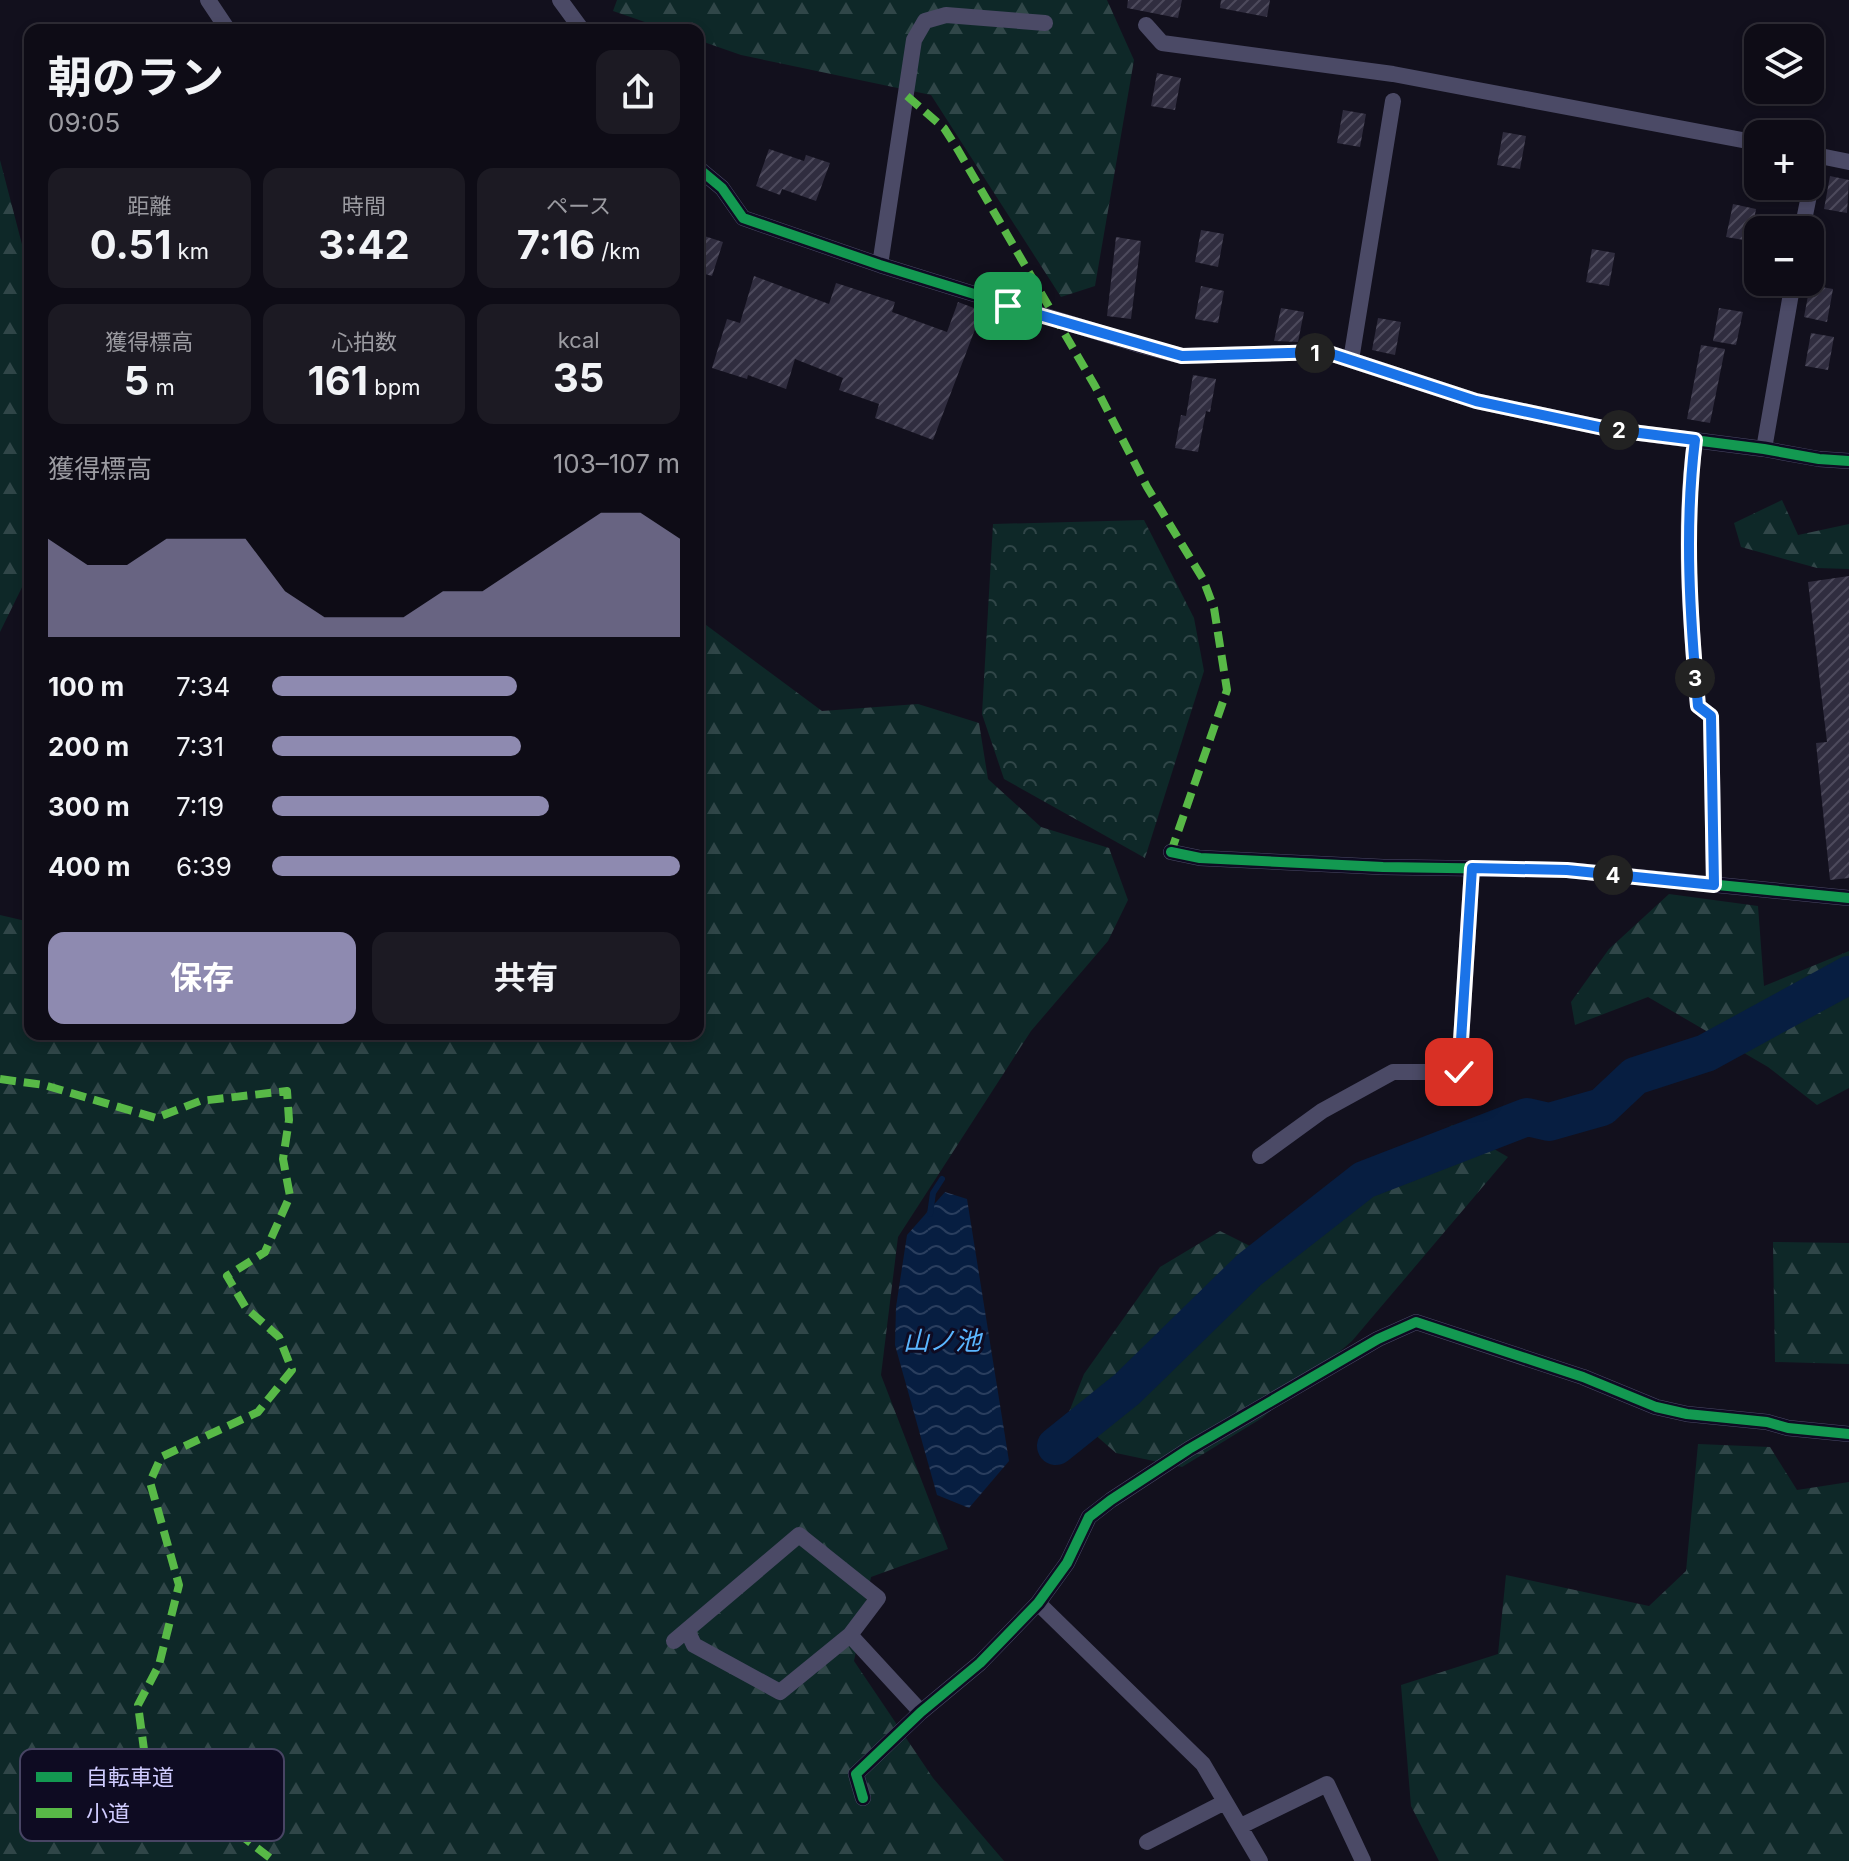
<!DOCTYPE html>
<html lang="ja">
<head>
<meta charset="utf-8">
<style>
	body { margin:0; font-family:Inter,"Noto Sans JP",sans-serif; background:#1c1a23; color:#f1f3f6; height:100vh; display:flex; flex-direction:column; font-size:30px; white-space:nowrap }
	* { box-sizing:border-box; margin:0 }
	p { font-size:26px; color:#9b9ba1 }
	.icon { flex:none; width:44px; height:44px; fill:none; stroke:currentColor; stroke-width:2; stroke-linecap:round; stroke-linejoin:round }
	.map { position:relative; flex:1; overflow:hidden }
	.details { position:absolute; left:24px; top:24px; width:680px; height:1016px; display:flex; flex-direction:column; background:#0e0c16; border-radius:16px; box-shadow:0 4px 12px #0003,0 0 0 2px #2e2c35 }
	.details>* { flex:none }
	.buttons { position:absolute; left:1744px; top:24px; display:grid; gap:16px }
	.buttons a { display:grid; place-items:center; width:80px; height:80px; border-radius:16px; background:#0e0c16; box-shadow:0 4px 12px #0003,0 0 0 2px #2e2c35; font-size:40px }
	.pin { position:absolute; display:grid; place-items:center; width:68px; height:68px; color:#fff; margin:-34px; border-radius:16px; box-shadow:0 4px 12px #0006 }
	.km { position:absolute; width:40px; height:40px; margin:-20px; border-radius:50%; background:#222; color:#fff; font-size:22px; line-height:40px; text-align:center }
	.round { display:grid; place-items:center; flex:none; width:84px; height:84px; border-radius:16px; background:#1c1a23 }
	.head { display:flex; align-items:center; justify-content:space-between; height:136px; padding:0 24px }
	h1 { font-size:44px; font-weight:700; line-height:60px }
	.stats { display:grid; grid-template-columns:repeat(3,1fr); gap:12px; height:136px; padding:8px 24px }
	.stats div { display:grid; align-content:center; border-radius:16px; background:#1c1a23; text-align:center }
	.stats b { font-size:40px; font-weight:700 }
	.stats small { font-size:22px; font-weight:400 }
	.stats p { font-size:22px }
	.chart { height:224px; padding:16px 24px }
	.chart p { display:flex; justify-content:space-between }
	.chart svg { width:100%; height:144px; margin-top:8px; fill:#8e8ab0; opacity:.7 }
	.action { display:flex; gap:16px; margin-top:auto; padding:16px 24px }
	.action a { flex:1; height:92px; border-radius:16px; background:#8e8ab0; color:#fff; font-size:32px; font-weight:700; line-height:92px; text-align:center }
	.action a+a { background:#1c1a23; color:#f1f3f6 }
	ul { padding:0 24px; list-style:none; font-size:26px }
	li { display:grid; grid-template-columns:128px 96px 1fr; align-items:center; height:60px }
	li i { height:20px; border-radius:10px; background:#8e8ab0 }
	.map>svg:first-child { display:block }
</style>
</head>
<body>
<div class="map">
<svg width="1849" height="1861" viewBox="0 0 1849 1861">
	<defs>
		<pattern id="forest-firs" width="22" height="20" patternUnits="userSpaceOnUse" patternTransform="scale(2)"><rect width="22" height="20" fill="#0e2828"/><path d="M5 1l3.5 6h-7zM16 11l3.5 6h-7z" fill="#304648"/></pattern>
		<pattern id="park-crowns" width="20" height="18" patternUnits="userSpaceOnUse" patternTransform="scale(2)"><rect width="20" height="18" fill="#0e2828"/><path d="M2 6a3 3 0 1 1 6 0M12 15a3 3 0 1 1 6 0" fill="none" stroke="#304648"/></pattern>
		<pattern id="water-waves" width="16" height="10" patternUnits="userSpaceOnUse" patternTransform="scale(2)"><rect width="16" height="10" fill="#071e41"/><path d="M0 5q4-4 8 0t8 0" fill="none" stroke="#2a3e5e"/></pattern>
		<pattern id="building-hatch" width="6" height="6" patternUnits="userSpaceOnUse" patternTransform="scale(2)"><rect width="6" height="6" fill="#302d3f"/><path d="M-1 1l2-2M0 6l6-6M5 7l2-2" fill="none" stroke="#4d4a5c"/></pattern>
	</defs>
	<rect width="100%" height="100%" fill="#12101d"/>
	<path fill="url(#forest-firs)" d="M 617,0 L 1107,0 L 1134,60 L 1095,286 L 1061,297 L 931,95 L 741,55 L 698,40 L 698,30 L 668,30 L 613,11 Z
		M 0,160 L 30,275 L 30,571 L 0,632 Z
		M 1782,500 L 1798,535 L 1849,524 L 1849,569 L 1817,568 L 1741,547 L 1734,523 Z
		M 698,619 L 822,711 L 918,704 L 979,723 L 988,779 L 1041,827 L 1109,848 L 1128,900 L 1108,941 L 1031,1031 L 898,1237 L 881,1375 L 948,1549 L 871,1577 L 854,1661 L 933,1778 L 1004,1861 L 0,1861 L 0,915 L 30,922 L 30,1034 L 698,1034 Z
		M 1669,894 L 1758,906 L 1764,986 L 1849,951 L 1849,1088 L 1817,1105 L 1768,1067 L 1648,997 L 1575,1025 L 1571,1002 L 1609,949 Z
		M 1452,1125 L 1508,1157 L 1352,1341 L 1262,1418 L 1182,1467 L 1116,1453 L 1069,1412 L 1084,1374 L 1160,1267 L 1220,1231 L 1274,1258 Z
		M 1773,1242 L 1849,1243 L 1849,1364 L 1775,1362 Z
		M 1698,1444 L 1770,1447 L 1797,1490 L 1849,1482 L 1849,1861 L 1439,1861 L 1411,1806 L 1401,1685 L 1498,1654 L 1506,1575 L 1649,1606 L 1686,1571 Z"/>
	<path fill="url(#park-crowns)" d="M 1144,520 L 1194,618 L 1204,671 L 1145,858 L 1004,779 L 982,714 L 993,524 Z"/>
	<path fill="url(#water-waves)" d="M 945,1192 L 967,1199 L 1009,1461 L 969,1508 L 937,1495 L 895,1345 L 896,1307 L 907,1235 Z"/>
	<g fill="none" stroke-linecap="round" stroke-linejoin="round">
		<path stroke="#071e41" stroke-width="6" d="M 930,1214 L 933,1193 L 942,1179"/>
		<path stroke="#071e41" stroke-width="38" d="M 1056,1446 L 1127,1389 L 1249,1270 L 1364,1180 L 1527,1117 L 1549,1122 L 1602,1107 L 1635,1076 L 1706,1053 L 1849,975"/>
	</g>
	<path fill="url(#building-hatch)" d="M 1128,0 L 1182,0 L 1178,18 L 1127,8 Z
		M 1221,0 L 1270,0 L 1267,17 L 1220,8 Z
		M 1157,73 L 1181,78 L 1175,110 L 1151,106 Z
		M 1343,110 L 1366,114 L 1360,147 L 1337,143 Z
		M 1503,132 L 1526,136 L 1520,169 L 1497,165 Z
		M 769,149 L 804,161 L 806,155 L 830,163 L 816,201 L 782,189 L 780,195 L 756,186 Z
		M 1830,176 L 1849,180 L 1847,213 L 1824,209 Z
		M 1733,204 L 1756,209 L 1750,241 L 1726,237 Z
		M 1201,230 L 1224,234 L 1218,267 L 1195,262 Z
		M 698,234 L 723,242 L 712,276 L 698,272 Z
		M 1116,237 L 1141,241 L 1131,319 L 1107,316 Z
		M 1592,249 L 1615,253 L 1609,286 L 1586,282 Z
		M 754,276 L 829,304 L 836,283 L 895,302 L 892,312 L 947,332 L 958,302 L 982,311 L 933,440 L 875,418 L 879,404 L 839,390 L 843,378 L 795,359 L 786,389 L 748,375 L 747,379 L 712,368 L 727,319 L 740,323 Z
		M 1810,285 L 1833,289 L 1827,322 L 1804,317 Z
		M 1201,286 L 1224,291 L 1218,323 L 1195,319 Z
		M 1281,308 L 1304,312 L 1298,342 L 1274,341 Z
		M 1719,308 L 1743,312 L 1736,345 L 1713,341 Z
		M 1378,318 L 1401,322 L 1395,355 L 1372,350 Z
		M 1811,333 L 1834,337 L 1828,370 L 1805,366 Z
		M 1701,345 L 1725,349 L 1710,423 L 1687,419 Z
		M 1193,375 L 1216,379 L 1210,412 L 1206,411 L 1198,452 L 1175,448 L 1181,415 L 1186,416 Z
		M 1849,576 L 1849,878 L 1830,880 L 1816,743 L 1827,742 L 1808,582 Z"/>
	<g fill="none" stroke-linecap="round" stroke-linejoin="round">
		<path stroke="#4b4a66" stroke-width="16" d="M 208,0 L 228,30
			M 560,0 L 582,30
			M 1146,25 L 1162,43 L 1393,74 L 1758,143
			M 1810,154 L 1849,162
			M 698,168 L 722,188 L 743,218 L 880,265 L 1143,346 L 1182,356 L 1326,352 L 1476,401 L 1608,429 L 1764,449 L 1819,459 L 1849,461
			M 1802,230 L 1817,156
			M 880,265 L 914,40 L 925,21 L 946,15 L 1045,23
			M 1351,360 L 1393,101
			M 1695,440 C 1683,528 1690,618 1698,706 L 1711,716 L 1714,885
			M 1764,449 L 1793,282
			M 1171,852 L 1200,858 L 1383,867 L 1567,870 L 1849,898
			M 1260,1156 L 1322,1111 L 1393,1072 L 1459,1072 L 1472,868
			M 1038,1603 L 1203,1764 L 1260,1861
			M 687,1630 L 694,1645 L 780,1692 L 850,1635 L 921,1712
			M 674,1641 L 799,1535 L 878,1598 L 850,1635
			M 863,1798 L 856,1774 L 921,1712 L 980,1663 L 1038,1603 L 1067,1563 L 1089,1517 L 1111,1500 L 1189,1449 L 1378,1339 L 1416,1322 L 1583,1377 L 1656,1407 L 1687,1414 L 1767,1422 L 1788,1428 L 1849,1434
			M 1241,1826 L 1327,1784 L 1363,1861
			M 1147,1842 L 1223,1803"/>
		<path stroke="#58b947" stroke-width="8" stroke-dasharray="16 8" stroke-linecap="butt" d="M 907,96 L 944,128 L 958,150 L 1095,386 L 1147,487 L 1203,579 L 1214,608 L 1227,690 L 1171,852
			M 0,1079 L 44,1085 L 156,1118 L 200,1101 L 287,1091 L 289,1120 L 283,1159 L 290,1196 L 265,1252 L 227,1276 L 246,1308 L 279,1337 L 292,1370 L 258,1412 L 161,1457 L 150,1482 L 179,1585 L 159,1665 L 138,1705 L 145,1757 L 180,1804 L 234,1830 L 274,1861"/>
		<defs>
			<path id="cycleway" d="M 698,168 L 722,188 L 743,218 L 880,265 L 1143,346 L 1182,356 L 1326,352 L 1476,401 L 1608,429 L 1764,449 L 1819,459 L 1849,461
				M 1171,852 L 1200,858 L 1383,867 L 1567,870 L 1849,898
				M 863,1798 L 856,1774 L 921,1712 L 980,1663 L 1038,1603 L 1067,1563 L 1089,1517 L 1111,1500 L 1189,1449 L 1378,1339 L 1416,1322 L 1583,1377 L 1656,1407 L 1687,1414 L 1767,1422 L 1788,1428 L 1849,1434"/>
		</defs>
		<use href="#cycleway" stroke="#0e0b22" stroke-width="15"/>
		<use href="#cycleway" stroke="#139951" stroke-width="10"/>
	</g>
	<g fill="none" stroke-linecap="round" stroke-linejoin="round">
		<defs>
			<path id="route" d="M 1008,306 L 1182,356 L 1326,352 L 1476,401 L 1608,429 L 1695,440 C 1684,528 1690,618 1698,706 L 1711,716 L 1714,885 L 1567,870 L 1472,868 L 1459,1072"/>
		</defs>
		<use href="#route" stroke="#fff" stroke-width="16"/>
		<use href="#route" stroke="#1a73e8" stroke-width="10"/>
	</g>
	<g text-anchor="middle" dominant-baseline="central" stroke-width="6" stroke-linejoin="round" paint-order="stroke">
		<g font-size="26" font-style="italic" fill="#5ab6ff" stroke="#0e0b22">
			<text x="942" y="1340">山ノ池</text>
		</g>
	</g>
	<rect x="20" y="1749" width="264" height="92" rx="12" fill="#0e0b22" stroke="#484564" stroke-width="2"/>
	<rect x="36" y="1772" width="36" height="10" fill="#139951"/>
	<rect x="36" y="1808" width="36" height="10" fill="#58b947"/>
	<g font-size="22" fill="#d0ccff">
		<text x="86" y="1785">自転車道</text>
		<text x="86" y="1821">小道</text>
	</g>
</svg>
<div class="buttons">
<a><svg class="icon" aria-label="layers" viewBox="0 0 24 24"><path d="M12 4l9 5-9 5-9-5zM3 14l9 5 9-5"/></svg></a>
<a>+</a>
<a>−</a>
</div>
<div class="pin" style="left:1008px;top:306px;background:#1e9e55"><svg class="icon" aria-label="arrive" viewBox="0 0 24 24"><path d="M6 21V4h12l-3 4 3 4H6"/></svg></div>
<div class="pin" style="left:1459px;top:1072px;background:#d93025"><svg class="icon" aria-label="check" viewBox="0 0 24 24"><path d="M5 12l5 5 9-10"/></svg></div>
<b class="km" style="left:1315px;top:353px">1</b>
<b class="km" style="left:1619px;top:430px">2</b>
<b class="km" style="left:1695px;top:678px">3</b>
<b class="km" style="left:1613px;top:875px">4</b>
<section class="details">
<div class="head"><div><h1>朝のラン</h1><p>09:05</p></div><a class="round"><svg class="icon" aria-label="share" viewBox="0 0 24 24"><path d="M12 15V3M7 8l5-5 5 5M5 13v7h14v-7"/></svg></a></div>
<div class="stats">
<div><p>距離</p><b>0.51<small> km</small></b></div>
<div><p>時間</p><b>3:42</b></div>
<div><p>ペース</p><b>7:16<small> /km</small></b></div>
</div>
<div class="stats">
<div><p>獲得標高</p><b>5<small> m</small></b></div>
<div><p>心拍数</p><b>161<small> bpm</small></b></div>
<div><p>kcal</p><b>35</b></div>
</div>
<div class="chart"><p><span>獲得標高</span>103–107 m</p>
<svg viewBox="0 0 160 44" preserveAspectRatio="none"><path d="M0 44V14L10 22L20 22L30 14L40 14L50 14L60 30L70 38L80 38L90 38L100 30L110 30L120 22L130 14L140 6L150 6L160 14V44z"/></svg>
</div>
<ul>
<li><b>100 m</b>7:34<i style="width:60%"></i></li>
<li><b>200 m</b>7:31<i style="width:61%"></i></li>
<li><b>300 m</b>7:19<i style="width:68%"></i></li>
<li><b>400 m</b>6:39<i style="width:100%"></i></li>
</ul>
<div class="action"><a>保存</a><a>共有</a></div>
</section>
</div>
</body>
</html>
